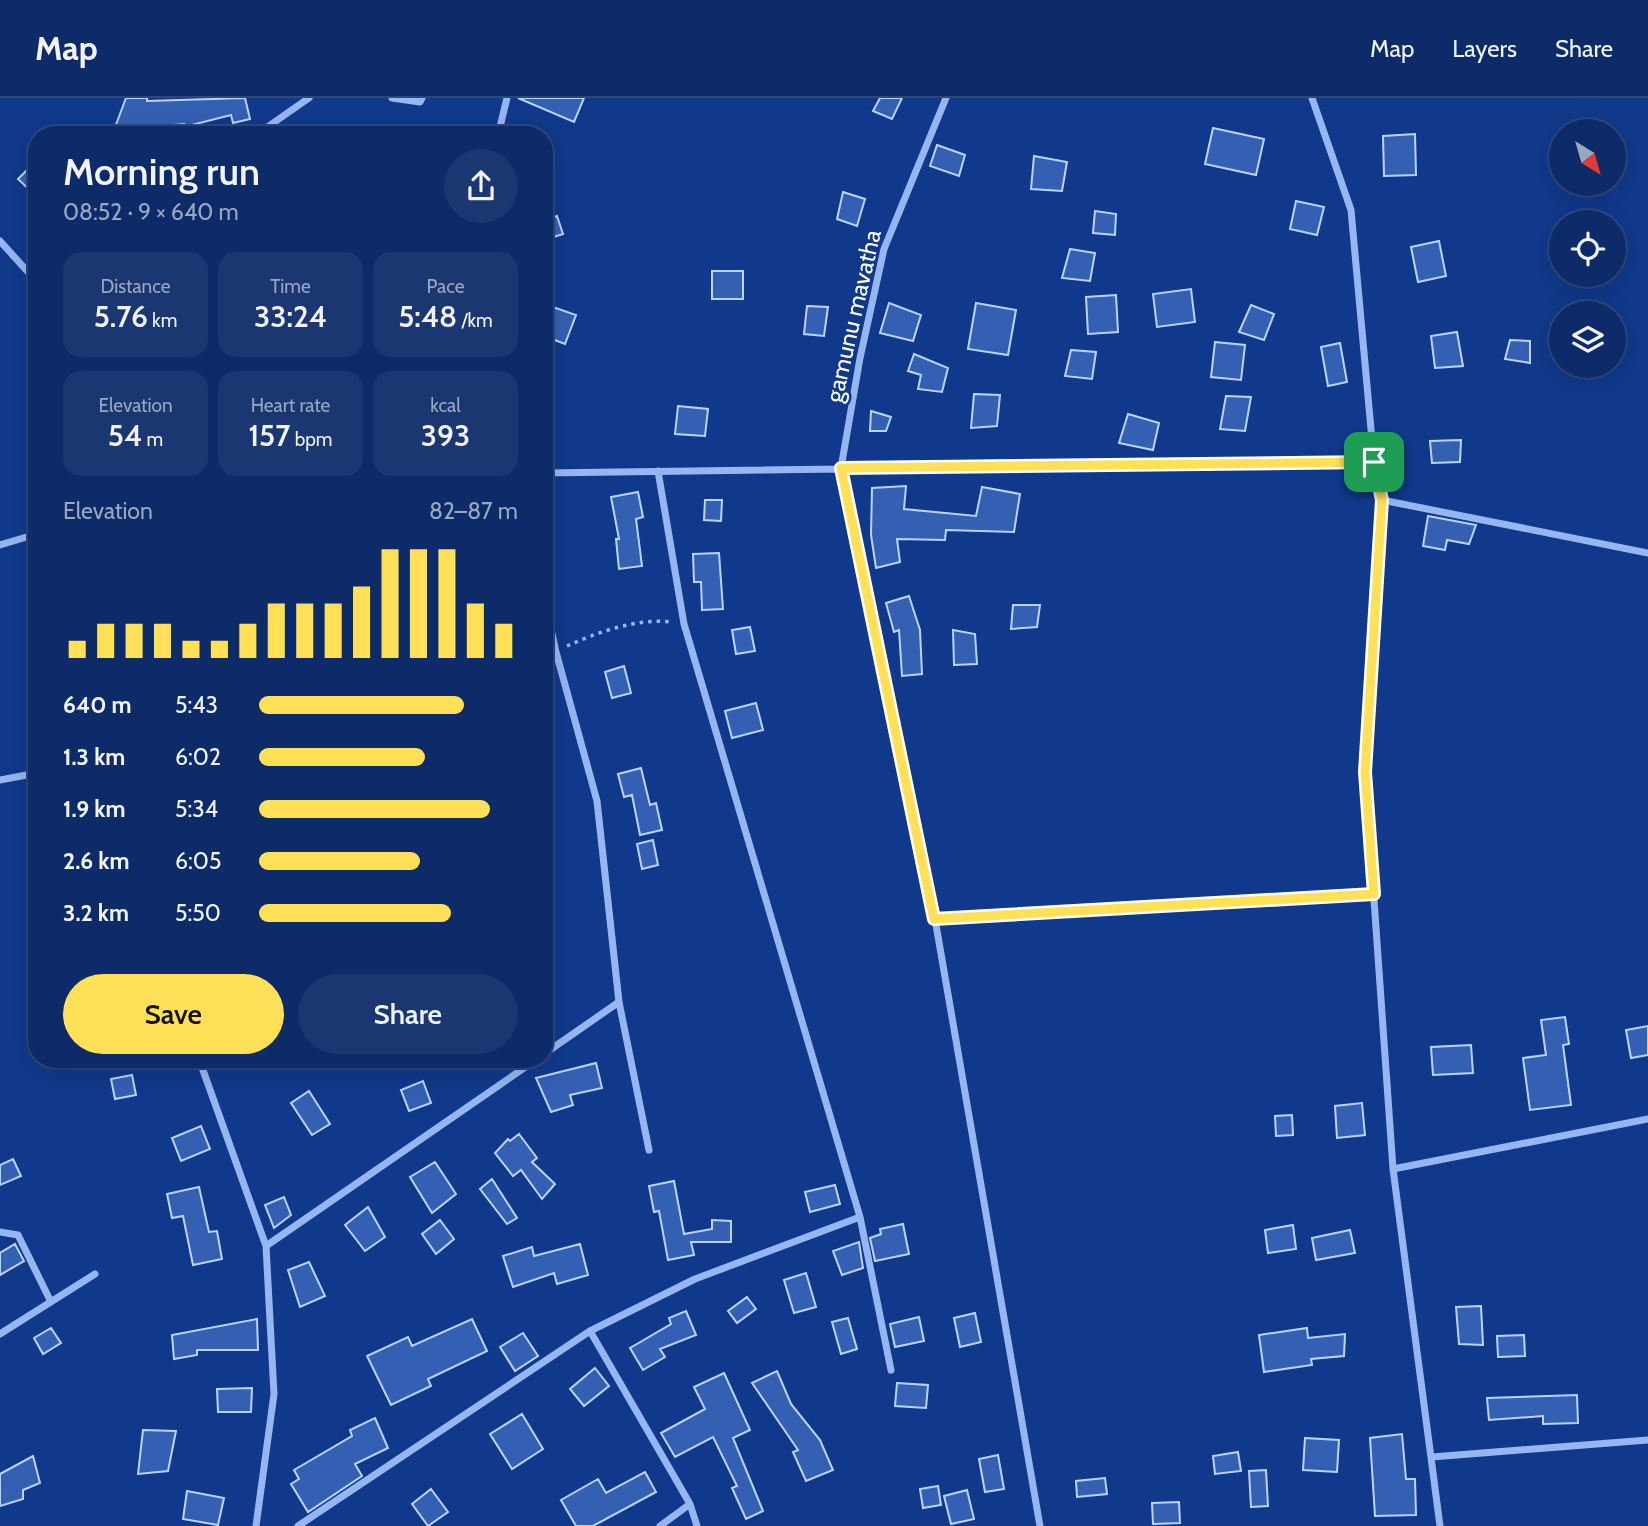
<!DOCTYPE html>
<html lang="en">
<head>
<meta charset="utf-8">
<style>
	body { margin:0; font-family:Cabin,sans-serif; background:#1a3771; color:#f1f3f6; height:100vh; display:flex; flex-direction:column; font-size:26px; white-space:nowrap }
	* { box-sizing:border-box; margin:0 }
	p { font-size:23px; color:#9aa7c0 }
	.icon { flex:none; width:38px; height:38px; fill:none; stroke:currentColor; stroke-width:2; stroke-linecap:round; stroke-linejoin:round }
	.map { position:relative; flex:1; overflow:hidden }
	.side { position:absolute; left:28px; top:28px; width:525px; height:942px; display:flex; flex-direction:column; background:#0c2b68; border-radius:28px; box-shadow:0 7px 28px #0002,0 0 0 2px #2c477c }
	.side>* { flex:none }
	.needle { width:46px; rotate:143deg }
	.fabs { position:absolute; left:1549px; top:21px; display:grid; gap:14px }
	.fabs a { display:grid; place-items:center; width:77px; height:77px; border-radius:50%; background:#0c2b68; box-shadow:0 7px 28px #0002,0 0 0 2px #2c477c; font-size:35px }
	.pin { position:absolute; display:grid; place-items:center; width:60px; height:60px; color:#fff; margin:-30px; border-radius:14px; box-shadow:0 4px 10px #0006 }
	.round { display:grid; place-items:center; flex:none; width:74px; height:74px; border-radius:37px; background:#1a3771 }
	.overview { display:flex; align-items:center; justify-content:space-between; height:119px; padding:0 35px }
	h1 { font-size:38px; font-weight:600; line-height:52px }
	.figures { display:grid; grid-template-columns:repeat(3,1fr); gap:10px; height:119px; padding:7px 35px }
	.figures div { display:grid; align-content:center; border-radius:18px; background:#1a3771; text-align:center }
	.figures b { font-size:30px; font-weight:600 }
	.figures small { font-size:19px; font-weight:400 }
	.figures p { font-size:19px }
	.chart { height:196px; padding:14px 35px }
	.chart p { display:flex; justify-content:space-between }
	.chart svg { width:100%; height:126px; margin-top:7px; stroke:#ffe057; stroke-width:6 }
	.action { display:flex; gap:14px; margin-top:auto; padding:14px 35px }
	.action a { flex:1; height:80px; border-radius:42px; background:#ffe057; color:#111; font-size:28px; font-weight:600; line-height:80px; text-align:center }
	.action a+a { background:#1a3771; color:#f1f3f6 }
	ul { padding:0 35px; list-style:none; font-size:23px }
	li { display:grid; grid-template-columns:112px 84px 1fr; align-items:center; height:52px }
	li i { height:18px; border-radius:9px; background:#ffe057 }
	header { display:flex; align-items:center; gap:42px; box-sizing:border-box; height:98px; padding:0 35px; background:#0c2b68; border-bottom:2px solid #2c477c }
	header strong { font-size:33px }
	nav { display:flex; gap:38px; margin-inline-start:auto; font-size:24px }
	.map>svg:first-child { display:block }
</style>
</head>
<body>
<header>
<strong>Map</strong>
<nav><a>Map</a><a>Layers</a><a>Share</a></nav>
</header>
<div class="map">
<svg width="1648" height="1428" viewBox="0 0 1648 1428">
	<rect width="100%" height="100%" fill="#10398b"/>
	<path fill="#3460b3" stroke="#bdd3fd" stroke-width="2" d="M 126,0 L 147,0 L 147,3 L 245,0 L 250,21 L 233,25 L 231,17 L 184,29 L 184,26 L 114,32 Z
		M 518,0 L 584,0 L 574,24 Z
		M 880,0 L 902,0 L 892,21 L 873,13 Z
		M 1213,30 L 1264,41 L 1256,77 L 1205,66 Z
		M 1415,36 L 1416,77 L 1384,78 L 1383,38 Z
		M 937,47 L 965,57 L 959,78 L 930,68 Z
		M 1034,58 L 1067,64 L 1062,93 L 1031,91 Z
		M 37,62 L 37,99 L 18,81 Z
		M 843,94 L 865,101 L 857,128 L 837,121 Z
		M 1296,103 L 1324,109 L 1317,137 L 1290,131 Z
		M 1095,113 L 1116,116 L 1115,137 L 1093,135 Z
		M 557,118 L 563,136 L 544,142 L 544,122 Z
		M 1439,143 L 1446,178 L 1418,184 L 1411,149 Z
		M 1070,151 L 1095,155 L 1090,183 L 1062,180 Z
		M 712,173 L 743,173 L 743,201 L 712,201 Z
		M 1191,191 L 1195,224 L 1157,229 L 1153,196 Z
		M 1116,197 L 1118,234 L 1088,236 L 1086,199 Z
		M 889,205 L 921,217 L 913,243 L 880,235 Z
		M 976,205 L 1016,212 L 1008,257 L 968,251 Z
		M 1251,207 L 1274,216 L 1264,242 L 1239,234 Z
		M 550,208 L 576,217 L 565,246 L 544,238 L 544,224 Z
		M 807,208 L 828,209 L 824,238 L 804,236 Z
		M 1457,234 L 1463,268 L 1435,270 L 1431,238 Z
		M 1510,242 L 1530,243 L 1530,265 L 1505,261 Z
		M 1215,244 L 1245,247 L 1241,282 L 1211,279 Z
		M 1340,245 L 1347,284 L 1328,288 L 1321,249 Z
		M 1071,252 L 1096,254 L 1092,281 L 1065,278 Z
		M 914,256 L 948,270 L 942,294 L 918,291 L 921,277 L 908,273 Z
		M 974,296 L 1000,297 L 997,328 L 971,330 Z
		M 1226,298 L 1251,299 L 1245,333 L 1220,331 Z
		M 678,308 L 708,311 L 705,338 L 675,336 Z
		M 871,313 L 891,319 L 886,333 L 870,333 Z
		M 1128,316 L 1159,325 L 1153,352 L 1119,345 Z
		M 1461,342 L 1460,364 L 1432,365 L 1430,343 Z
		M 906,388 L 904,411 L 976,418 L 982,389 L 1020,396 L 1014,434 L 946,432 L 945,442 L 897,441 L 900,464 L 876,470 L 871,437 L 872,390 Z
		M 638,394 L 643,419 L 636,421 L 642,468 L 619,471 L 616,441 L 619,441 L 611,399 Z
		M 705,402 L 722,402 L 721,423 L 704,422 Z
		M 1428,418 L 1476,427 L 1469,446 L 1447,442 L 1445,452 L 1423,448 Z
		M 719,455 L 723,511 L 702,512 L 701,484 L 694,484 L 693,456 Z
		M 909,498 L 920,532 L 922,576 L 902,578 L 899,532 L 894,534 L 886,505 Z
		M 1013,507 L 1040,507 L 1037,529 L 1011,531 Z
		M 750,529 L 755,553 L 736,556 L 732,532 Z
		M 953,532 L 975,536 L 977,566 L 954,567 Z
		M 624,568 L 631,595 L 612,600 L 605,574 Z
		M 756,605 L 763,632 L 732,640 L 725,613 Z
		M 641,670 L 650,707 L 656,705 L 662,732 L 640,737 L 632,697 L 624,699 L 618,676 Z
		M 653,742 L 658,767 L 642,771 L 637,746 Z
		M 1565,919 L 1569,946 L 1563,947 L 1571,1007 L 1530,1012 L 1523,960 L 1546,957 L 1541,922 Z
		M 1648,928 L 1648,957 L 1631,960 L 1626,932 Z
		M 1471,947 L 1473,975 L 1433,977 L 1431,949 Z
		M 596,965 L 602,990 L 570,997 L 573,1007 L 551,1014 L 536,980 Z
		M 132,977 L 136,997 L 115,1001 L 111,981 Z
		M 423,983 L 431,1005 L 409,1013 L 401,992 Z
		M 309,993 L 330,1026 L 312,1037 L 291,1005 Z
		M 1362,1005 L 1365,1037 L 1337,1040 L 1335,1008 Z
		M 1292,1017 L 1293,1037 L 1276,1038 L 1275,1018 Z
		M 201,1028 L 210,1051 L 181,1063 L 172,1040 Z
		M 519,1036 L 537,1060 L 532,1064 L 555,1086 L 542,1101 L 521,1072 L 513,1078 L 495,1055 L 508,1041 L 510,1043 Z
		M 13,1061 L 21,1078 L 0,1087 L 0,1067 Z
		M 435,1064 L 456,1096 L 432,1115 L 410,1079 Z
		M 492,1081 L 517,1120 L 507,1126 L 480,1091 Z
		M 674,1083 L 684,1136 L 712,1131 L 712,1122 L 731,1123 L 731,1144 L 691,1144 L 694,1157 L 668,1162 L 659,1113 L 654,1114 L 649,1088 Z
		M 835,1087 L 840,1106 L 810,1114 L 805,1094 Z
		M 199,1089 L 209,1134 L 217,1133 L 222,1161 L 193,1167 L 183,1118 L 172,1120 L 167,1096 Z
		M 284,1099 L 291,1117 L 274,1130 L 265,1107 Z
		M 368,1109 L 385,1139 L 365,1153 L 345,1127 Z
		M 440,1122 L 454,1141 L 436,1156 L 422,1136 Z
		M 903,1126 L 909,1156 L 875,1163 L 870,1140 L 881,1136 L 880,1131 Z
		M 1293,1127 L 1296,1151 L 1268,1155 L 1265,1132 Z
		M 1350,1132 L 1355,1155 L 1316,1162 L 1312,1140 Z
		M 859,1144 L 863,1170 L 842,1177 L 833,1153 Z
		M 15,1146 L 24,1163 L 0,1177 L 0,1155 Z
		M 580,1146 L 588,1177 L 557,1186 L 554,1175 L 513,1189 L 503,1158 L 532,1149 L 534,1158 Z
		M 309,1164 L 325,1198 L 300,1209 L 288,1172 Z
		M 806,1175 L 816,1209 L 794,1215 L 784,1182 Z
		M 747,1199 L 756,1211 L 737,1225 L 728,1213 Z
		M 1481,1208 L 1483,1247 L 1459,1246 L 1456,1209 Z
		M 686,1213 L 696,1237 L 660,1251 L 665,1259 L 643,1272 L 630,1250 L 671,1226 L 669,1220 Z
		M 975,1215 L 981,1244 L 960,1249 L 954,1220 Z
		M 919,1219 L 924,1243 L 895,1249 L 890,1226 Z
		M 848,1220 L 857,1251 L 841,1256 L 832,1224 Z
		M 257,1221 L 258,1252 L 197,1252 L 197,1257 L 174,1261 L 172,1237 Z
		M 472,1221 L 487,1253 L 428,1281 L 431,1288 L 391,1307 L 367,1258 L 408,1239 L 412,1248 Z
		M 51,1230 L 61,1245 L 43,1256 L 34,1240 Z
		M 1307,1230 L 1308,1240 L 1345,1236 L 1344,1258 L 1311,1261 L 1312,1267 L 1264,1274 L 1259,1237 Z
		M 523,1235 L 538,1258 L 515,1273 L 500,1249 Z
		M 1524,1237 L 1525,1258 L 1498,1259 L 1497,1238 Z
		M 595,1270 L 609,1288 L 584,1308 L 570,1291 Z
		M 777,1273 L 791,1306 L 820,1342 L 833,1372 L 806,1383 L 793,1354 L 798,1352 L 752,1285 Z
		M 724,1275 L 750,1332 L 733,1340 L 763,1413 L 746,1421 L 732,1390 L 737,1388 L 713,1339 L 675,1359 L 661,1335 L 705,1311 L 694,1289 Z
		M 897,1285 L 928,1287 L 926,1310 L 895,1308 Z
		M 252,1290 L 251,1314 L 218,1314 L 217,1291 Z
		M 1577,1297 L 1578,1325 L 1543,1326 L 1543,1318 L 1489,1322 L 1487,1300 Z
		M 522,1316 L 543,1351 L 512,1371 L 490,1336 Z
		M 375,1320 L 388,1350 L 355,1366 L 362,1378 L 308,1414 L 291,1386 L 299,1381 L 294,1372 L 352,1338 L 350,1332 Z
		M 143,1332 L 176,1333 L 168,1373 L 138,1376 Z
		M 1402,1336 L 1406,1381 L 1415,1381 L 1416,1417 L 1375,1418 L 1370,1340 Z
		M 1305,1340 L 1339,1342 L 1337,1374 L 1303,1372 Z
		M 1238,1354 L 1241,1373 L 1215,1376 L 1213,1358 Z
		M 998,1357 L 1004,1391 L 985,1394 L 979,1361 Z
		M 33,1358 L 40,1385 L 23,1392 L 23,1401 L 0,1408 L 0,1376 Z
		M 1266,1372 L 1268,1408 L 1251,1409 L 1249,1373 Z
		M 645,1374 L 656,1394 L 593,1428 L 576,1428 L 561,1402 L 598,1381 L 606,1395 Z
		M 1105,1380 L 1107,1396 L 1077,1399 L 1076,1383 Z
		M 938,1388 L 941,1407 L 923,1410 L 920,1391 Z
		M 431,1391 L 448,1414 L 428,1428 L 412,1406 Z
		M 967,1392 L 974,1421 L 951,1426 L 944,1398 Z
		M 187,1393 L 224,1400 L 218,1427 L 183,1421 Z
		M 1179,1404 L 1180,1425 L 1153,1426 L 1152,1405 Z"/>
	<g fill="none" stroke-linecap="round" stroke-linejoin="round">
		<path stroke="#96b6f2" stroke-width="3.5" stroke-dasharray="3.5 5" stroke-linecap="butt" d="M 567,548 C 598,534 637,520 671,524"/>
		<path stroke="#96b6f2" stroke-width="7" d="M 392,0 L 420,4 L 422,0
			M 946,0 L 884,151 L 860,260 L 841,370 L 935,821 L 1040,1428
			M 1312,0 L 1351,112 L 1374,364 L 1382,402 L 1365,674 L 1393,1071 L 1440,1428
			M 256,37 L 309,0
			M 498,37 L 507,0
			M 0,143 L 37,184
			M 658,373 L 684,526 L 860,1119 L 891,1272
			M 544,375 L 1374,364
			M 1382,402 L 1648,455
			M 0,447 L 37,436
			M 544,499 L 556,554
			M 544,557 L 556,554 L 597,703 L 619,904 L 649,1052
			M 0,682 L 37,675
			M 935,821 L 1374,796
			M 544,956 L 619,904
			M 199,961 L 266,1148 L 274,1296 L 256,1428
			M 1393,1071 L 1648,1021
			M 0,1134 L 18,1137 L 51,1204
			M 266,1148 L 537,961
			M 590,1233 L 690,1406 L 697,1428
			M 0,1236 L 95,1176
			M 1432,1359 L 1648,1342
			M 298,1428 L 590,1233 L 695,1181 L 860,1119
			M 660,1428 L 690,1406"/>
	</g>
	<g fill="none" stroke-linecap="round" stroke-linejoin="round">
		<defs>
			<path id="route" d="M 1374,364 L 1382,402 L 1365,674 L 1374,796 L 934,821 L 841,370 Z"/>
		</defs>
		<use href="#route" stroke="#fff" stroke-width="14"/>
		<use href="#route" stroke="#ffe057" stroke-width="9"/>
	</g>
	<g text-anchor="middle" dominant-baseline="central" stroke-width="5" stroke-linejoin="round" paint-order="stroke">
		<g font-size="24" fill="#fff" stroke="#10398b">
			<text transform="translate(853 218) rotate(-77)">gamunu mavatha</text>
		</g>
	</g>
</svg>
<div class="fabs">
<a><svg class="needle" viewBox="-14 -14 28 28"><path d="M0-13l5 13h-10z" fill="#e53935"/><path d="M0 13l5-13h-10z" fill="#9aa7c0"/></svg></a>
<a><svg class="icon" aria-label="locate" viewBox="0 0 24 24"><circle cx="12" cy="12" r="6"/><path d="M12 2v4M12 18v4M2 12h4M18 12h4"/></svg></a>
<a><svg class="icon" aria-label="layers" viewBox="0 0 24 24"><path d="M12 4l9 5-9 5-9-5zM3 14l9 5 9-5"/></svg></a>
</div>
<div class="pin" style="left:1374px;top:364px;background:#1e9e55"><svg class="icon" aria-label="arrive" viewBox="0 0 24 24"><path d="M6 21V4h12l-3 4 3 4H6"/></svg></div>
<section class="side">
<div class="overview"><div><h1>Morning run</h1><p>08:52 · 9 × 640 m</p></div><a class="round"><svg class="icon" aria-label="share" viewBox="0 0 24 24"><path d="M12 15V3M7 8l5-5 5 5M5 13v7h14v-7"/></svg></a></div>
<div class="figures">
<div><p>Distance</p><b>5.76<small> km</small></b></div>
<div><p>Time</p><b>33:24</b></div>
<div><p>Pace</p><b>5:48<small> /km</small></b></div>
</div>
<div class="figures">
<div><p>Elevation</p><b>54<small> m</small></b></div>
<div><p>Heart rate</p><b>157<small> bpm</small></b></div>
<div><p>kcal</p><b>393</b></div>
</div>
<div class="chart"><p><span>Elevation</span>82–87 m</p>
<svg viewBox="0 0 160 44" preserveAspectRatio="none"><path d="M5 44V38M15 44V32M25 44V32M35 44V32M45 44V38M55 44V38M65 44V32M75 44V25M85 44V25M95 44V25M105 44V19M115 44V6M125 44V6M135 44V6M145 44V25M155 44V32"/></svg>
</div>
<ul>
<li><b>640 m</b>5:43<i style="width:79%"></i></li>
<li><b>1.3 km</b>6:02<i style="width:64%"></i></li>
<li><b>1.9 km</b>5:34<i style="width:89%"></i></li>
<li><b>2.6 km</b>6:05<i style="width:62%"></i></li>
<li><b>3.2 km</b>5:50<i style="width:74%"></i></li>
</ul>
<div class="action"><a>Save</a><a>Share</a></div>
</section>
</div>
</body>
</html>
